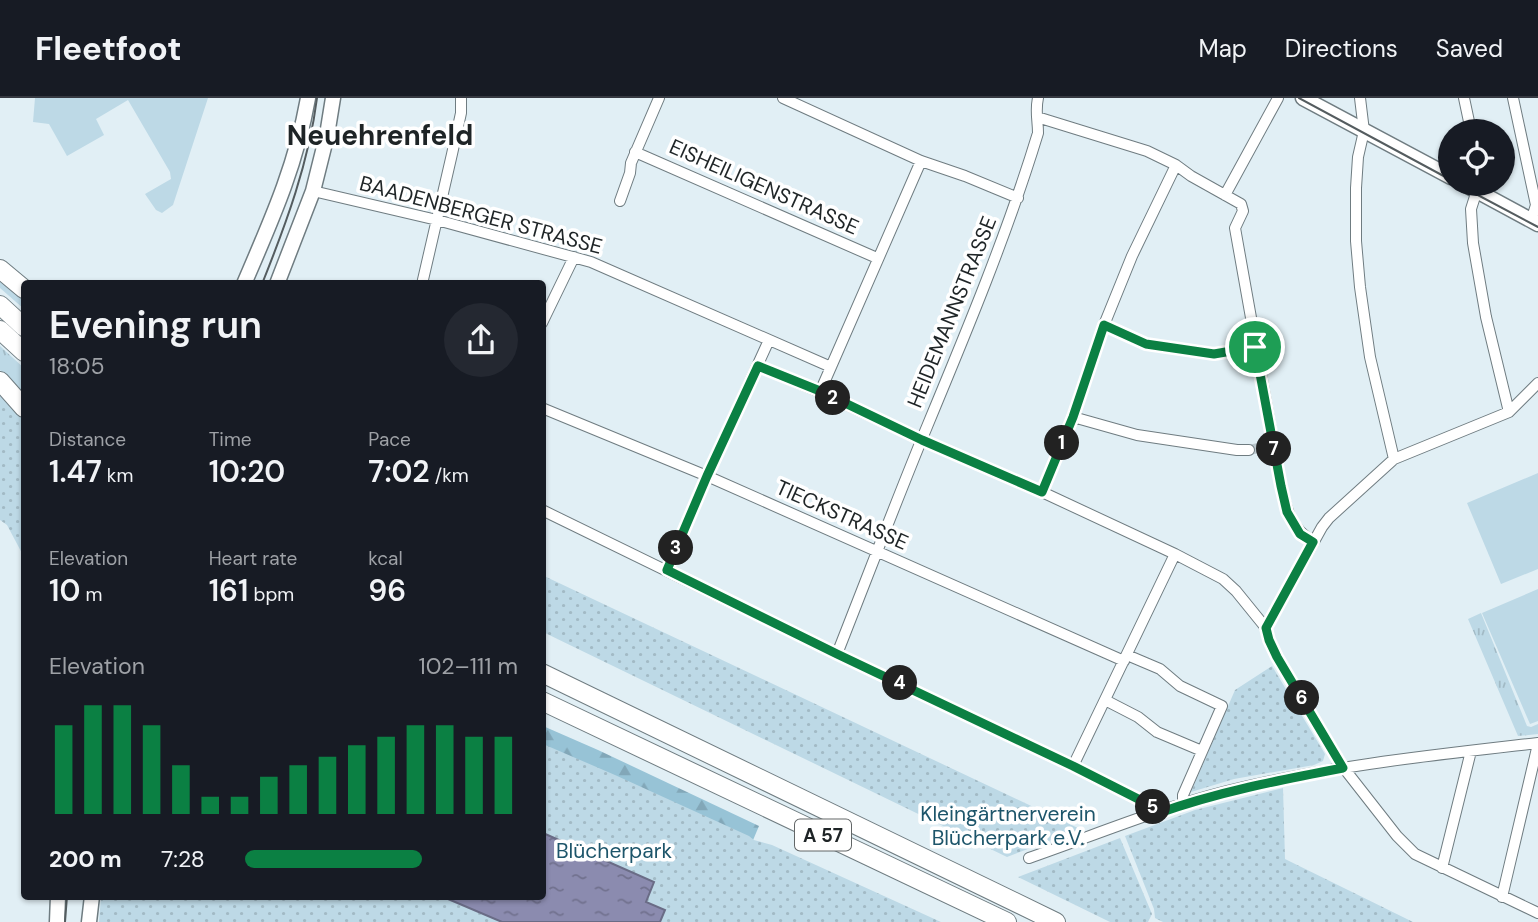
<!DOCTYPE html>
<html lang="en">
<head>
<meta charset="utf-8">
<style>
	body { margin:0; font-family:"DM Sans",sans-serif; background:#242831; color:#f1f3f6; height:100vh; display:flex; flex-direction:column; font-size:26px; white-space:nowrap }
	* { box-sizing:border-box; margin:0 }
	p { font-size:23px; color:#9ea1a6 }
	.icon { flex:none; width:38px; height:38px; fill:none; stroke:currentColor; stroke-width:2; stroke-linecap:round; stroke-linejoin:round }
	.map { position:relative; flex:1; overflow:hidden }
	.details { position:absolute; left:21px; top:182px; width:525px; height:620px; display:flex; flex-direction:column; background:#171b24; border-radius:7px; box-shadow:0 2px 5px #0004 }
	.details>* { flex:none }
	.tools { position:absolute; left:1438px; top:21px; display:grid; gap:14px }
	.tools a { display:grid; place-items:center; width:77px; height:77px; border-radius:50%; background:#171b24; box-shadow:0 2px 5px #0004; font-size:35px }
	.pin { position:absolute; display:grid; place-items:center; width:60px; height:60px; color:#fff; margin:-30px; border:4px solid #fff; border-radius:50%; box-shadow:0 2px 7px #0007 }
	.km { position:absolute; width:35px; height:35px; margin:-18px; border-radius:50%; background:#222; color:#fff; font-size:19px; line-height:35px; text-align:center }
	.round { display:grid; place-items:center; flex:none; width:74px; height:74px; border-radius:37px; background:#242831 }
	.headline { display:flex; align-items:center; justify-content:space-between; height:119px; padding:0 28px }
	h1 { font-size:38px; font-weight:600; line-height:52px }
	.metrics { display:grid; grid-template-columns:repeat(3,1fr); gap:10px; height:119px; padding:7px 28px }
	.metrics div { display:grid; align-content:center }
	.metrics b { font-size:30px; font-weight:600 }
	.metrics small { font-size:19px; font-weight:400 }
	.metrics p { font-size:19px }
	.chart { height:196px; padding:14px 28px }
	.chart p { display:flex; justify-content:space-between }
	.chart svg { width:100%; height:126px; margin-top:7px; stroke:#0b8043; stroke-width:6 }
	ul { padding:0 28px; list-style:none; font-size:23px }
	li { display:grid; grid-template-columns:112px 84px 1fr; align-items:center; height:52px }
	li i { height:18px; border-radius:9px; background:#0b8043 }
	header { display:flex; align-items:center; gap:42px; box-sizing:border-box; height:98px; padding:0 35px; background:#171b24; border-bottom:2px solid #363941 }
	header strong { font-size:33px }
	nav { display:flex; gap:38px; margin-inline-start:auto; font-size:24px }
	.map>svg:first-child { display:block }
</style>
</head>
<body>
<header>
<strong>Fleetfoot</strong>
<nav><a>Map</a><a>Directions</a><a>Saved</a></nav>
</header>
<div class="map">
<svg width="1538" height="824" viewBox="0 0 1538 824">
	<defs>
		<pattern id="grass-tufts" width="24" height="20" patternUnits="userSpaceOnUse" patternTransform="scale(1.75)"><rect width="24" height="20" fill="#bdd9e6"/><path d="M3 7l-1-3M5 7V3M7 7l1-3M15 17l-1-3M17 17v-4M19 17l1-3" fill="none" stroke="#a2bac5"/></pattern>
		<pattern id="forest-firs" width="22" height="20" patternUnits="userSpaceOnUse" patternTransform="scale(1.75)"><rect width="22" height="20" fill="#97c3d6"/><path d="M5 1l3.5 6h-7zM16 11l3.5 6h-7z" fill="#82a7b8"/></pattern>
		<pattern id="park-dots" width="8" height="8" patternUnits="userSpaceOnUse" patternTransform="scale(1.75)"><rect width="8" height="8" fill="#bdd9e6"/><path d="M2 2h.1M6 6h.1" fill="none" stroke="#a2bac5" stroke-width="1.8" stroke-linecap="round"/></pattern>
		<pattern id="water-ripples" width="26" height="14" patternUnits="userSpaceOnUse" patternTransform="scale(1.75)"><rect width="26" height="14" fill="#8b8baf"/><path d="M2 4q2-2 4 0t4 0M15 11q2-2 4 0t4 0" fill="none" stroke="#71718e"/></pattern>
	</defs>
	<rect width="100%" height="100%" fill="#e1eff5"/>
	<path fill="url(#grass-tufts)" d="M 0,181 L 24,201 L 24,211 L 0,190 Z
		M 0,248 L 24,270 L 24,299 L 0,272 Z
		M 1481,515 L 1527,628 L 1531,629 L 1538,626 L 1538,636 L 1518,638 L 1468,521 Z"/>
	<path fill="url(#forest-firs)" d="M 543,628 L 598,652 L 759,728 L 748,754 L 543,658 Z"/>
	<path fill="url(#park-dots)" d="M 0,291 L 24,318 L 24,459 L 7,427 L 0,422 Z
		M 542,477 L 1080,731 L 1007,759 L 543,534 Z
		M 1272,568 L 1325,656 L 1323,663 L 1314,667 L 1234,681 L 1191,694 L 1235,592 Z
		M 543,646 L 615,677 L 749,738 L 754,742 L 772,747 L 941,824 L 99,824 L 101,798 L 542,798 Z
		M 1283,690 L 1285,761 L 1413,824 L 1163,824 L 1155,820 L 1154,811 L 1125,738 L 1195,712 Z
		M 1120,740 L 1152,816 L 1148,824 L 1110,824 L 1018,779 Z"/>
	<path fill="#bdd9e6" d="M 35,0 L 208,0 L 173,107 L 162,115 L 156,112 L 145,96 L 171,81 L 170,74 L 128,2 L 96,21 L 104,37 L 67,58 L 49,26 L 33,24 Z
		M 1538,375 L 1538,471 L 1501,486 L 1467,405 Z
		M 1538,491 L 1538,623 L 1530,626 L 1482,515 Z"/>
	<path fill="url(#water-ripples)" stroke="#6a6c86" stroke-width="2" d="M 543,735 L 654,784 L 646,804 L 665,812 L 660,824 L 502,824 L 441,798 L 542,798 Z"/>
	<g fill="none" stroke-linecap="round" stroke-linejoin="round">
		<path stroke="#bac6cc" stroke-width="10" stroke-dasharray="10 5" stroke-linecap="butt" d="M 1249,352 L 1263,349"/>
		<defs>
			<path id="street" d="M 783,0 L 921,63 L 965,78 L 1018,100
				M 1360,0 L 1364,33 L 1358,59 L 1356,90 L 1356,143 L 1360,189 L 1370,259 L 1394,361
				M 1464,0 L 1471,33
				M 1513,0 L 1536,107 L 1531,123
				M 1037,19 L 1147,53 L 1176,67 L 1191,78 L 1241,106 L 1243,113 L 1235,130 L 1281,388 C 1287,413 1290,429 1313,444
				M 635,54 L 877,160
				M 1478,89 L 1471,111 L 1473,145 L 1486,219 L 1509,314
				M 313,93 L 437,122 L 591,164 L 831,269
				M 1225,97 L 1278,0
				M 620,103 L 630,75 L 631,65 L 659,0
				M 422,186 L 452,56 L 461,15 L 461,0
				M 542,225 L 574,159
				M 1104,227 L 1146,246 L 1214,256 L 1255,249
				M 758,268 L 820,294 L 922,342 L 1042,394 L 1175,456 L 1223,481 L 1236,493 L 1266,530 L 1269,542 L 1277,559 L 1343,669 L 1397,738 L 1415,756 L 1538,815
				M 820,294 L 921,63
				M 542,310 L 707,378 L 1124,563
				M 1073,319 L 1137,337 L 1237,352 L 1249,352
				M 1042,394 L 1073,319 L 1104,227 L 1132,158 L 1176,67
				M 542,412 L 837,556 L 1073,668 L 1152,708 L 1156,716
				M 667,472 L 707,378 L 769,242
				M 1266,530 L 1322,429 L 1329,420 L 1394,361 L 1509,314 L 1538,285
				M 837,556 C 865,485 892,414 921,343 C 963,242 1006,140 1038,35 C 1038,22 1035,13 1038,0
				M 1127,557 L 1160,571 L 1180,588 L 1222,608 L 1183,697 L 1183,706
				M 1105,602 L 1138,619 L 1157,634 L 1202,653
				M 1073,668 L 1175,456
				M 1029,760 C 1095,737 1160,710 1227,693 C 1329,668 1434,657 1538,645
				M 1442,770 L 1471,653
				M 1502,799 L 1538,646"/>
			<path id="secondary" d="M 1303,0 L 1451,79
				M 1464,86 L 1538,126
				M 244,186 C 271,123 296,68 308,0
				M 277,186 L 313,93 L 327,37 L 333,0
				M 57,824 L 58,798
				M 89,824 L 92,798"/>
			<path id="highway" d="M 0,171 L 24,191
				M 0,207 L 24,229
				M 0,232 L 24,254
				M 0,283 L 24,310
				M 542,575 L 1056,824
				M 542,603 L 1007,824"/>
		</defs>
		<use href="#street" stroke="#6f7c81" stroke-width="12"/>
		<use href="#secondary" stroke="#6f7c81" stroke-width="17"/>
		<use href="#highway" stroke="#6f7c81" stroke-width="20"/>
		<use href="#street" stroke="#fff" stroke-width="10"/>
		<use href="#secondary" stroke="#fff" stroke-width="14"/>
		<use href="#highway" stroke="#fff" stroke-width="18"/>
		<path stroke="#545c5f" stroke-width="2" d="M 1299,0 L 1451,82
			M 1457,86 L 1538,129
			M 262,186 C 286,126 309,64 317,0
			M 65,824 L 67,798"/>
	</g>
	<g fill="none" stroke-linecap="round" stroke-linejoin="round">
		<defs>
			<path id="route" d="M 1104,227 L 1146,246 L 1214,256 L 1255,249 L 1281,388 L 1287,414 L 1300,436 L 1313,444 L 1266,530 L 1269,542 L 1277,559 L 1343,670 C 1280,682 1217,694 1156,716 L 1152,708 L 1073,668 L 837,556 L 667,472 L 707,378 L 758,268 L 820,293 L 922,342 L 1042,394 L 1073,319 Z"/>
		</defs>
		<use href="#route" stroke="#fff" stroke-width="14"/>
		<use href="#route" stroke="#0b8043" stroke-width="9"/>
	</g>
	<g text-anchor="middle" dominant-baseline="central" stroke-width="7" stroke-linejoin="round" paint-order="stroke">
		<rect fill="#fff" stroke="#626667" stroke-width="2" x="795" y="721.5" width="56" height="31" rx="5"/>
		<g font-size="19" font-weight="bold" fill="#1e2426">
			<text x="823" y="737">A 57</text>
		</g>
		<g font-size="21" fill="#1e2426" stroke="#fff">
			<text transform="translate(764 89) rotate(24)">EISHEILIGENSTRASSE</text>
			<text transform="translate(481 117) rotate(15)">BAADENBERGER STRASSE</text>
			<text transform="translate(952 214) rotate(-68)">HEIDEMANNSTRASSE</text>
			<text transform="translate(842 417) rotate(24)">TIECKSTRASSE</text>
		</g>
		<g font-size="21" fill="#1d556a" stroke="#fff">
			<text x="1008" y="716">Kleingärtnerverein<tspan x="1008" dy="24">Blücherpark e.V.</tspan></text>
			<text x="614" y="753">Blücherpark</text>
		</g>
		<g font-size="28" font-weight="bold" fill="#1e2426" stroke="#fff">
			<text x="380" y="37">Neuehrenfeld</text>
		</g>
	</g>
</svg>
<div class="tools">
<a><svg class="icon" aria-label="locate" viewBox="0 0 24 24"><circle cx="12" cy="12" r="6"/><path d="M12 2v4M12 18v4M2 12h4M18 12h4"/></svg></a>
</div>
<div class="pin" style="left:1255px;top:249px;background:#1e9e55"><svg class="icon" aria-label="arrive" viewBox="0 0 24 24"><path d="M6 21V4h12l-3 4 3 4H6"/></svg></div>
<b class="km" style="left:1062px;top:345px">1</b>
<b class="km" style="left:833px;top:300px">2</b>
<b class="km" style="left:676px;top:450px">3</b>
<b class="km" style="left:900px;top:585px">4</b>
<b class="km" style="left:1153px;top:709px">5</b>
<b class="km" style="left:1302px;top:600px">6</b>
<b class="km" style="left:1274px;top:351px">7</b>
<section class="details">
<div class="headline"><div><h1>Evening run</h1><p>18:05</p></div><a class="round"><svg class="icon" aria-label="share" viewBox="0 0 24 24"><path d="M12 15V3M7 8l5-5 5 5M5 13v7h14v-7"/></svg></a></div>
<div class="metrics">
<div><p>Distance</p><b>1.47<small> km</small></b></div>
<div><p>Time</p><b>10:20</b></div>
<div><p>Pace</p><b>7:02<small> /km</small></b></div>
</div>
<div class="metrics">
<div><p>Elevation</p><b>10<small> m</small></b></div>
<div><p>Heart rate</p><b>161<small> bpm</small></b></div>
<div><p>kcal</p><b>96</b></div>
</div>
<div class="chart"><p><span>Elevation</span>102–111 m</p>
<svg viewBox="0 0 160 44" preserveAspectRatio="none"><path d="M5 44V13M15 44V6M25 44V6M35 44V13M45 44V27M55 44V38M65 44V38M75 44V31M85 44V27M95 44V24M105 44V20M115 44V17M125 44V13M135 44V13M145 44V17M155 44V17"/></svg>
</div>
<ul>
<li><b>200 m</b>7:28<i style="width:65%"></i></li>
</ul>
</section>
</div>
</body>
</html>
